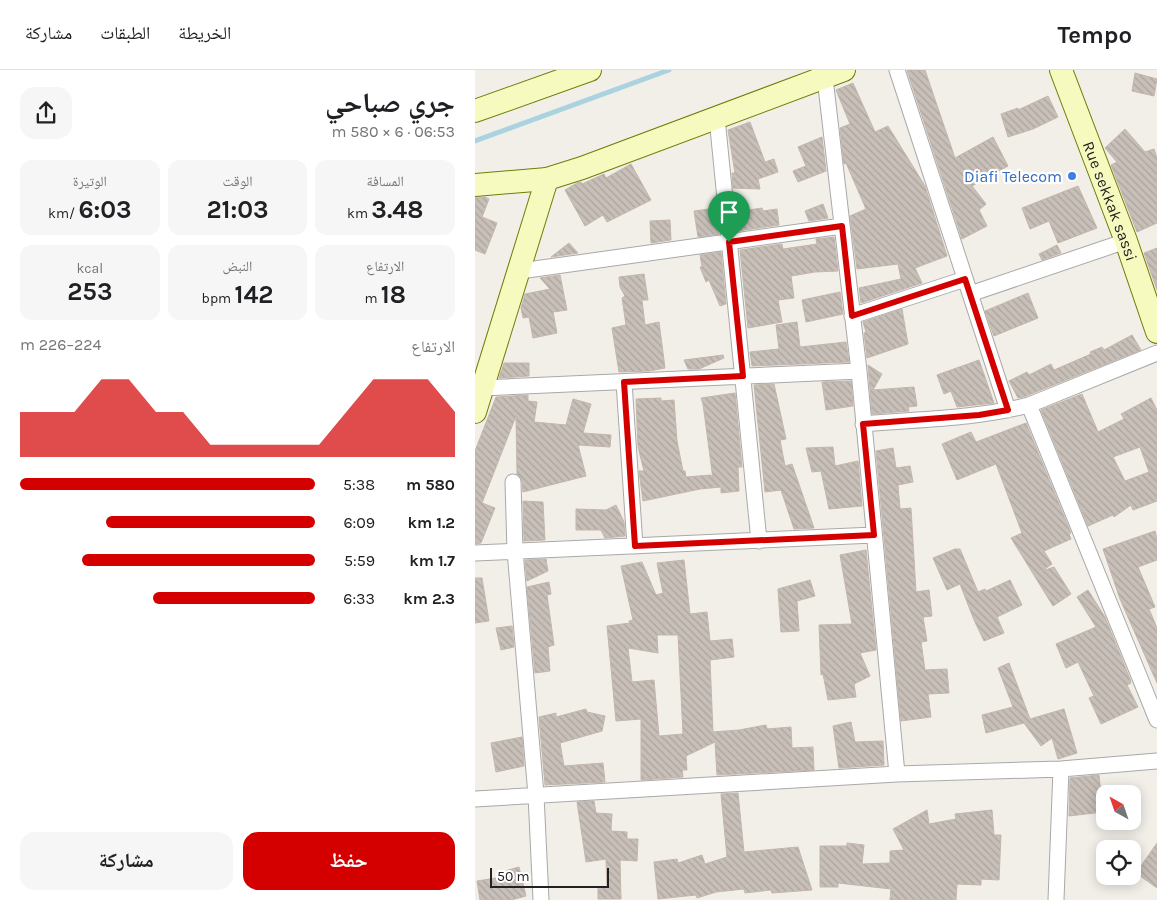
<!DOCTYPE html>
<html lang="ar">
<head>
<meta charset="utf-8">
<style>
	body { margin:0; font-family:Karla,"Noto Naskh Arabic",sans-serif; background:#f6f6f6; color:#202124; direction:rtl; height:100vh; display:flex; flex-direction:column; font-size:19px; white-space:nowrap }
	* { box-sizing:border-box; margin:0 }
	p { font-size:16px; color:#757577 }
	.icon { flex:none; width:28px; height:28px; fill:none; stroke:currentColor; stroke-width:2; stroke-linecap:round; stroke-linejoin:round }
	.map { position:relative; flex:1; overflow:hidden; direction:ltr }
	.drawer { display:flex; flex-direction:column; background:#fff; width:475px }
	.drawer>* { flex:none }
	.needle { width:32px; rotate:320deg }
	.fabs { position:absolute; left:621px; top:715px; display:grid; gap:10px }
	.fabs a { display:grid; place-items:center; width:45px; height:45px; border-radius:10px; background:#fff; box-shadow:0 2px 12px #0003; font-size:25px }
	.scale { position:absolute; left:15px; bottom:12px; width:119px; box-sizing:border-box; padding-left:5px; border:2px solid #222; border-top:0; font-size:14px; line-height:18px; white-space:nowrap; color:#222; -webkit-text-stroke:4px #fff; paint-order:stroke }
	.pin { position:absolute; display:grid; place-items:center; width:42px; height:42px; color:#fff; margin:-51px -21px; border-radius:50% 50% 50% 0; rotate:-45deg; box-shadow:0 0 5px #0007 }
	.pin .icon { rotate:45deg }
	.round { display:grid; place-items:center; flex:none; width:52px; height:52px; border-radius:15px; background:#f6f6f6 }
	.summary { display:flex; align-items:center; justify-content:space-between; height:85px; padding:0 20px }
	h1 { font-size:28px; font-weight:700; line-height:38px }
	.figures { display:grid; grid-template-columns:repeat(3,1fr); gap:8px; height:85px; padding:5px 20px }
	.figures div { display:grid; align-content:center; border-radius:12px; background:#f6f6f6; text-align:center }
	.figures b { font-size:25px; font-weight:700 }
	.figures small { font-size:14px; font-weight:400 }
	.figures p { font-size:14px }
	.chart { height:140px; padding:10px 20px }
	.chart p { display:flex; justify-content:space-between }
	.chart svg { width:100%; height:90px; margin-top:5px; fill:#d40000; opacity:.7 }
	.cta { display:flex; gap:10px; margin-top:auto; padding:10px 20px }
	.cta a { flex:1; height:58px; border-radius:15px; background:#d40000; color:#fff; font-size:20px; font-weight:700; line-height:58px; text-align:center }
	.cta a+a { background:#f6f6f6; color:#202124 }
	ul { padding:0 20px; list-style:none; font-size:16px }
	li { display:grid; grid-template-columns:80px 60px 1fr; align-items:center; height:38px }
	li i { height:12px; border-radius:6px; background:#d40000 }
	header { display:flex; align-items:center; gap:30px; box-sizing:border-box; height:70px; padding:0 25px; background:#fff; border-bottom:1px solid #e0e0e0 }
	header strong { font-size:24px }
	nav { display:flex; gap:28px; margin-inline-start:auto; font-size:18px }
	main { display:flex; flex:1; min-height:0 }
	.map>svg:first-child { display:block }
</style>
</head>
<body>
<header>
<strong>Tempo</strong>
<nav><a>الخريطة</a><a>الطبقات</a><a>مشاركة</a></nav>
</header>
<main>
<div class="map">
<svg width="682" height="830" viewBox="0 0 682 830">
	<defs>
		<pattern id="building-back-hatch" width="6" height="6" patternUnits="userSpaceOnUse" patternTransform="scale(1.25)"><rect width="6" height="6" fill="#c7bfb8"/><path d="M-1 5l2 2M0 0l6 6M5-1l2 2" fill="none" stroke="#aba49e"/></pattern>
	</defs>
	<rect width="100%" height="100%" fill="#f2efe9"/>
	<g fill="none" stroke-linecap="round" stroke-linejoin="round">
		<path stroke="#aad3df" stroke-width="5" d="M 0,71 L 194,0"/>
	</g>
	<path fill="url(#building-back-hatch)" stroke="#c4b6ab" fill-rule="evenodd" d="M 432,0 L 450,0 L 480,88 L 518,67 L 533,96 L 497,116 L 511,134 L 504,140 L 512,156 L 487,169 Z
		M 660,3 L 682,9 L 679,26 L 657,21 Z
		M 378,13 L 400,62 L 413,56 L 450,116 L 472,186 L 440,198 L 447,213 L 386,233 L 384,218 L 426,209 L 423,194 L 382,199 L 375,146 L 391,139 L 371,93 L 369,94 L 365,58 L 375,54 L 361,20 Z
		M 573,26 L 583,47 L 558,59 L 533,67 L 526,44 L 543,38 L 543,40 Z
		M 275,52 L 290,92 L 299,89 L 303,102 L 283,109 L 285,119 L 258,118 L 257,103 L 260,103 L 253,60 Z
		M 650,59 L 670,82 L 679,79 L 682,88 L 682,153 L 662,162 L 636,95 L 642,92 L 630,78 Z
		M 347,67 L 351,101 L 323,112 L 318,101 L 331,96 L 323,77 Z
		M 156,94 L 176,130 L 132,152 L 128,145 L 110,156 L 90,120 L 102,113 L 106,112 L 107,114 L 129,104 L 131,108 Z
		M 603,116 L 622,158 L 583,173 L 574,151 L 555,159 L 547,138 Z
		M 10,127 L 14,129 L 7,147 L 22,153 L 10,184 L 0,180 L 0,128 Z
		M 348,134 L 353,148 L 334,151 L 330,141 Z
		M 241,138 L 244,164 L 223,167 L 219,141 Z
		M 287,138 L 288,141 L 302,139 L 304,155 L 263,161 L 261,142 Z
		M 195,150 L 196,170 L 176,173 L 175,151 Z
		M 359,167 L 363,201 L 340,202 L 316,206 L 319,228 L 303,230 L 307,252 L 273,258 L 265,180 L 307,174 L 308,179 L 342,174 L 341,169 Z
		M 94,173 L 103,183 L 76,187 Z
		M 582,175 L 586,183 L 567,190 L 564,184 Z
		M 682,178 L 682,220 L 669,183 Z
		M 246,182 L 251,234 L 245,236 L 234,210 L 231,212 L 225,197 L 227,197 L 225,185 Z
		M 169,204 L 173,230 L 167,230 L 170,255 L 184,252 L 190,298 L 174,301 L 144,302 L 137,258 L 151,255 L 147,228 L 150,226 L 145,217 L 144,207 Z
		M 85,205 L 92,240 L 78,242 L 82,263 L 58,268 L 54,247 L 48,248 L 46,238 L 50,224 L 75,219 L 65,208 Z
		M 365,222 L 368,244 L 331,252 L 327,230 Z
		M 553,223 L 563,248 L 519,266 L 510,241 Z
		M 427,239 L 433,274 L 392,288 L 389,263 L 391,262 L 388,252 Z
		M 322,252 L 325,277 L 371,272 L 374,292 L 277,296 L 275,282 L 304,279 L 301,255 Z
		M 657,265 L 666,280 L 551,326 L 543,328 L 534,311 L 552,302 L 554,305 L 576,294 L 579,300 L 616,284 L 615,282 L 627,277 L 629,280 Z
		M 248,285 L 249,288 L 224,299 L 213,299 L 209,290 Z
		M 504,290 L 519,333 L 482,337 L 476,321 L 469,324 L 462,305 Z
		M 29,293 L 54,293 L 54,306 L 24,308 Z
		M 393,295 L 407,304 L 398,320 L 439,317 L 442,336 L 433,337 L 434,341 L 397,344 Z
		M 376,311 L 378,336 L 351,340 L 347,312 Z
		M 299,314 L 311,369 L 305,370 L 310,396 L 317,394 L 339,458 L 319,459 L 306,420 L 290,422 L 279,315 Z
		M 260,323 L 267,397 L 263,397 L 264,421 L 246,423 L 246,417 L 225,419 L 168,431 L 164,401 L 169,401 L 163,377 L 161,329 L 186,328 L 186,331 L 199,330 L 202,371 L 208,401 L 210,401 L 211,407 L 236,405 L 238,409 L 228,334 L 226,328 Z
		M 607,324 L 623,362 L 649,349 L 646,344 L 676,328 L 682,340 L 682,431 L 658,440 L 656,435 L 639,447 L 638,445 L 613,456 L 566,340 ZM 665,377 L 674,402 L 650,411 L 638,387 Z
		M 53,325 L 53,331 L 62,332 L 59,352 L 91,355 L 98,329 L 116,334 L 108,363 L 136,365 L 135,377 L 103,375 L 111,406 L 48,422 L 47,411 L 42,404 L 41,346 L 7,433 L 20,438 L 6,473 L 0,474 L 0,381 L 21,327 Z
		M 551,353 L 596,463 L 594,464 L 596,469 L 569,481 L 577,494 L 567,501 L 579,497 L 596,524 L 578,536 L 536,468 L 547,463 L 521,394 L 482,410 L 467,374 L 496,362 L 501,372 Z
		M 358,377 L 360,396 L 383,391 L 387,436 L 354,439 L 346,401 L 337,402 L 331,378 Z
		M 418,378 L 421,398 L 435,396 L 438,412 L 423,415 L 425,439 L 436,438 L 441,522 L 454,520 L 457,546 L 448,547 L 452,571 L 446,572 L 450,600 L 472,599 L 474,623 L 453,624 L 456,647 L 426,651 L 401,381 Z
		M 48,431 L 68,432 L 70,470 L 49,471 Z
		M 141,435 L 149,452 L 150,466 L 130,468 L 126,460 L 101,460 L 101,439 L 131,440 Z
		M 680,461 L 682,468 L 682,490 L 663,497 L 680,537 L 674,539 L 682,558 L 682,613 L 645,529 L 628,479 Z
		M 480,479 L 485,479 L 503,522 L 510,519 L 511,521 L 535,510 L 547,535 L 522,547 L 529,563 L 509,571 L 499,550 L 485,514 L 472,520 L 458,488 Z
		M 391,480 L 401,580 L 385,583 L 395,606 L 379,614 L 381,627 L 353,630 L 348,604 L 346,605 L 344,555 L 377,554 L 365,485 Z
		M 71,489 L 73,501 L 52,511 L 50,490 Z
		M 209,490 L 215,544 L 232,542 L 235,571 L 257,569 L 259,587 L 235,590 L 238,662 L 264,660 L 291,655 L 292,659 L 316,657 L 317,678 L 338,677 L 339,700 L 242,705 L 240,672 L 211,686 L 212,700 L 207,700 L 208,707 L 166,710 L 166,649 L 141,651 L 132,556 L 155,553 L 154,551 L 158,550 L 146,496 L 167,492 L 181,525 L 188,523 L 182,493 ZM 182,565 L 203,565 L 208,664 L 184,666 L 179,610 L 157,612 L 153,578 L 183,583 Z
		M 0,508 L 7,508 L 14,551 L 0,553 Z
		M 335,510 L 340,526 L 322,531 L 324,561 L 306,562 L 303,519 Z
		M 74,512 L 76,524 L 72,525 L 79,575 L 73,577 L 75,601 L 60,603 L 52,517 Z
		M 613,520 L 630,547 L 655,609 L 656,613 L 652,615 L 663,637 L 626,654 L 614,628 L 619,626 L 603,592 L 591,598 L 581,574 L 621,557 L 602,527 Z
		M 37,556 L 39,577 L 26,580 L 21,558 Z
		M 534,593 L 555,649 L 589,639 L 602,683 L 583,689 L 577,668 L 566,676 L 549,653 L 511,663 L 507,645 L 538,637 L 523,598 Z
		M 111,639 L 112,642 L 130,646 L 127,661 L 85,673 L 89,696 L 128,693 L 130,712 L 70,715 L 64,647 L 81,643 L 81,647 Z
		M 376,652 L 380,672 L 408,671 L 409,695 L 364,698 L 358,656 Z
		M 47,667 L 49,696 L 21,702 L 16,673 Z
		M 624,705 L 628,742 L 594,746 L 595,708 Z
		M 263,723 L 269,782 L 323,777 L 337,820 L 297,823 L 296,820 L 270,823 L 269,819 L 241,822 L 222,828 L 221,825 L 183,829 L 179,792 L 202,789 L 203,793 L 227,785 L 230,794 L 252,787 L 246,724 Z
		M 119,731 L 121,743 L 137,744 L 136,761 L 152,762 L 152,769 L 163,769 L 162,791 L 145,790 L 146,829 L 123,829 L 123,817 L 132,817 L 131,789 L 111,792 L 102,732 Z
		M 452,740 L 454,754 L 481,749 L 480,744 L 517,740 L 519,765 L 526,765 L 524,810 L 506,809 L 506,815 L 482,814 L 481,830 L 415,830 L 416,819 L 363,813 L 363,817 L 345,817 L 345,776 L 372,776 L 372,773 L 389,775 L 387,794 L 415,793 L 415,781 L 429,780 L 418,759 Z
		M 682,773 L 682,818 L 661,803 Z
		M 44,797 L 51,826 L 36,830 L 5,830 L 2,811 L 27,807 L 26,802 Z"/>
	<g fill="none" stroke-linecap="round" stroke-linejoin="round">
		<defs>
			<path id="street" d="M 422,0 L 533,340
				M 350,8 L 384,301 L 422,704
				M 242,48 L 284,471
				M 45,201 L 367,156
				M 495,224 L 651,171
				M 377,246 L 490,209
				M 149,312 L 160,476
				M 7,318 L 384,301
				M 554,335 L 682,650
				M 388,354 C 443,349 500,349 554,335 L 682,283
				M 38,412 L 40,481 L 61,725 L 66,830
				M 0,483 L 399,465
				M 0,729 L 422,704 L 586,699 L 682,691
				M 581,830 L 586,699"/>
			<g id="secondary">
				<path id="s1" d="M 586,0 L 651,171 L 682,262"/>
				<path d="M 0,41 L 115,0"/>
				<path d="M 0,115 L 72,109 L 107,98 L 369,0"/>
				<path d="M 0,342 L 72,109"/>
			</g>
		</defs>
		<use href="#street" stroke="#a9a9a9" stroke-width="17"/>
		<use href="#secondary" stroke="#707d05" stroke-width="24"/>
		<use href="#street" stroke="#fff" stroke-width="15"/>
		<use href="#secondary" stroke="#f7fabf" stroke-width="22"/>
	</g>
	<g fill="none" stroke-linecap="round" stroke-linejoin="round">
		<defs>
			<path id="route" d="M 367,156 L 377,246 L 490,209 L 533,340 L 504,345 L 388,354 L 399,465 L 160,476 L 149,312 L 268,306 L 254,172 Z"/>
		</defs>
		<use href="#route" stroke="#fff" stroke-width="10"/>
		<use href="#route" stroke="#d40000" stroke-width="6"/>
	</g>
	<circle fill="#3f7fe0" stroke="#fff" stroke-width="2" cx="597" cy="106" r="5"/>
	<g text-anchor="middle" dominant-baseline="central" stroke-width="4.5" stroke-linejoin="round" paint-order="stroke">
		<g font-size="16" fill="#366cbe" stroke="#fff" text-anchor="end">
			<text x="587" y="106">Diafi Telecom</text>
		</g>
		<g font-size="16" fill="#222" stroke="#fff">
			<text stroke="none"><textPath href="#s1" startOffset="140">Rue sekkak sassi</textPath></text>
		</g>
	</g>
</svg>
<div class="fabs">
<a><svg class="needle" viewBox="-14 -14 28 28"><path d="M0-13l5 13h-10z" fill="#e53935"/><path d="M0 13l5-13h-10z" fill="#757577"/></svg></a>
<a><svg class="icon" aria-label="locate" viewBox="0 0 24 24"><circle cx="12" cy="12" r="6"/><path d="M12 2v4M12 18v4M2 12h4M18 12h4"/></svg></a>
</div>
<div class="scale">50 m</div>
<div class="pin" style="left:254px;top:172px;background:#1e9e55"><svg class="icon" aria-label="arrive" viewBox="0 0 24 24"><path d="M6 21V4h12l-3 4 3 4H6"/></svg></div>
</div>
<section class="drawer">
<div class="summary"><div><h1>جري صباحي</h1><p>06:53 · 6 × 580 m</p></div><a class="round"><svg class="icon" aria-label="share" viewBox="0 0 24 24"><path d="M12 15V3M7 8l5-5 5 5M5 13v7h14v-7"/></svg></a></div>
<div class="figures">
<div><p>المسافة</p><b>3.48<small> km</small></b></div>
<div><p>الوقت</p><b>21:03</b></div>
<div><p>الوتيرة</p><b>6:03<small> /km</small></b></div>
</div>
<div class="figures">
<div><p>الارتفاع</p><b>18<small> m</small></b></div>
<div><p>النبض</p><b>142<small> bpm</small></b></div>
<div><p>kcal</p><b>253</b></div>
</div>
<div class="chart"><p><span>الارتفاع</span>224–226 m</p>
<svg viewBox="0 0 160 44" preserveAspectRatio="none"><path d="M0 44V22L10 22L20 22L30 6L40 6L50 22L60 22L70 38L80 38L90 38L100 38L110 38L120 22L130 6L140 6L150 6L160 22V44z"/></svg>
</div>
<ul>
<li><b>580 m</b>5:38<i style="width:100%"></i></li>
<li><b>1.2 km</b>6:09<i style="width:71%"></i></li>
<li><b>1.7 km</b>5:59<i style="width:79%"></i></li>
<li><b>2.3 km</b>6:33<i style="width:55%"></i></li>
</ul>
<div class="cta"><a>حفظ</a><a>مشاركة</a></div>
</section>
</main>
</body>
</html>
